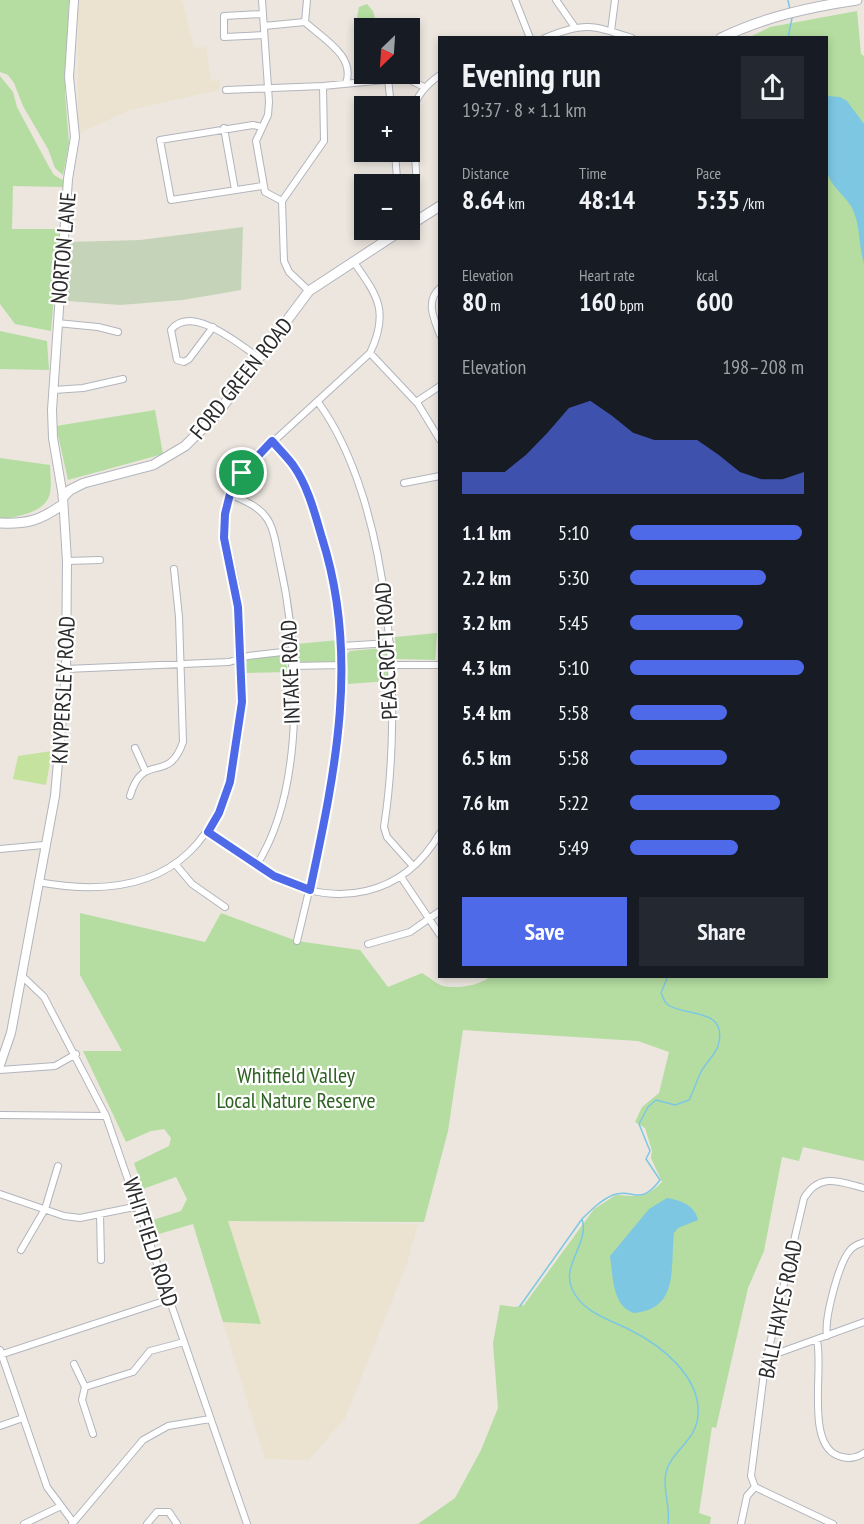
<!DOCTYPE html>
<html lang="en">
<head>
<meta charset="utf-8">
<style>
	body { margin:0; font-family:"PT Sans Narrow",sans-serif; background:#242831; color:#f1f3f6; height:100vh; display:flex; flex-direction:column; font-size:22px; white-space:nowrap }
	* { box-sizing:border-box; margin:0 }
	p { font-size:20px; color:#9ea1a6 }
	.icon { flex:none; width:33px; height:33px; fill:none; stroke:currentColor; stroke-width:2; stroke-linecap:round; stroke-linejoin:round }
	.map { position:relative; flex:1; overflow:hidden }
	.sheet { position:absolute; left:438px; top:36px; width:390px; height:942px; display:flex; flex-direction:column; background:#171b24; border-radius:0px; box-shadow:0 3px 9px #0003 }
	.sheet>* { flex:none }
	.needle { width:39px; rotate:205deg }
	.controls { position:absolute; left:354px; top:18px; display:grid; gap:12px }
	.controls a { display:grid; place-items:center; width:66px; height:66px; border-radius:0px; background:#171b24; box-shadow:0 3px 9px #0003; font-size:30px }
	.pin { position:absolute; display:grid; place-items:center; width:51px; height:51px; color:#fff; margin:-26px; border:3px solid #fff; border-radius:50%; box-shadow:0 2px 6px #0007 }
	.round { display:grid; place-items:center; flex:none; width:63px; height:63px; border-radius:0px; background:#242831 }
	.headline { display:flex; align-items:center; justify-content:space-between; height:102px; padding:0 24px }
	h1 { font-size:33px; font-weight:700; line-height:45px }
	.figures { display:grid; grid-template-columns:repeat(3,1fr); gap:9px; height:102px; padding:6px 24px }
	.figures div { display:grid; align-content:center }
	.figures b { font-size:26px; font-weight:700 }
	.figures small { font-size:16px; font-weight:400 }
	.figures p { font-size:16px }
	.chart { height:168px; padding:12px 24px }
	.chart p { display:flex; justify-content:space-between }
	.chart svg { width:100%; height:108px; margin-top:6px; fill:#4f6ae8; opacity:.7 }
	.button { display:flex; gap:12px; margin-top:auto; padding:12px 24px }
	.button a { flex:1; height:69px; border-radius:0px; background:#4f6ae8; color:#fff; font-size:24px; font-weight:700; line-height:69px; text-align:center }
	.button a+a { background:#242831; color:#f1f3f6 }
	ul { padding:0 24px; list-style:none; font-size:20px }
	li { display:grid; grid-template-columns:96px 72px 1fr; align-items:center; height:45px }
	li i { height:15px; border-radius:8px; background:#4f6ae8 }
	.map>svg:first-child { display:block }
</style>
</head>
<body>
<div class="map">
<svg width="864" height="1524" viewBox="0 0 864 1524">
	<rect width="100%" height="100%" fill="#ece6df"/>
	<path fill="#ebe3d0" d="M 78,0 L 182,0 L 194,48 L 206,47 L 211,81 L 220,80 L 219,90 L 130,110 L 78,134 Z
		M 228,1221 L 418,1224 L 407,1263 L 345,1418 L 309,1460 L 265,1459 L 223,1322 L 259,1324 Z"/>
	<path fill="#b5dda1" d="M 0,0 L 69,0 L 65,93 L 69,144 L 63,175 L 55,168 L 48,149 L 23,106 L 14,83 L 8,75 L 0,72 Z
		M 367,4 L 373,11 L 377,26 L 377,28 L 364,28 L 364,40 L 362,39 L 357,17 L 359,7 Z
		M 857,11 L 861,54 L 864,56 L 864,1161 L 803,1147 L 799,1161 L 782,1157 L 764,1251 L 748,1288 L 716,1428 L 712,1427 L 699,1513 L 711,1517 L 710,1524 L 418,1524 L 455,1498 L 481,1450 L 498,1408 L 493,1343 L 500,1305 L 515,1307 L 524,1305 L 594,1209 L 616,1195 C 639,1196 644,1200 662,1182 L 651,1158 L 652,1151 L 645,1128 L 635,1122 L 642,1107 L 659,1093 L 669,1052 L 638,1041 L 463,1030 L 448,1131 L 424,1222 L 228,1221 L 261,1324 L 223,1322 L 193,1224 L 159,1234 L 153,1220 L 181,1211 L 187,1199 L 176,1177 L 143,1189 L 134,1163 L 169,1146 L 171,1138 L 164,1129 L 151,1131 L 126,1142 L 83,1051 L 122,1051 L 80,975 L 80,913 L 205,942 L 221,913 L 297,941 L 360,950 L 388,987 L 422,973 C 429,977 436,984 443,986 C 456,989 481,986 490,976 L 826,976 L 826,38 L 750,37 L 770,27 Z
		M 0,76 L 13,92 L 17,107 L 48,165 L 54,175 L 66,182 L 65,187 L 13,186 L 12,229 L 60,229 L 51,331 L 15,324 L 0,304 Z
		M 0,331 L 47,341 L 49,370 L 0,369 Z
		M 155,410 L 163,454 L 68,480 L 56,426 Z
		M 0,458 L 50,465 C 51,490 55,503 29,513 C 18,516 11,519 0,518 Z
		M 437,633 L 435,660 L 396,659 L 395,637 Z
		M 339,640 L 340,660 L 337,662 L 298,662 L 296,644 Z
		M 382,648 L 387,652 L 388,681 L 348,684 L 347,654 L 350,651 Z
		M 285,655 L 288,672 L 245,673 L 247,658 Z"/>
	<path fill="#c5d4b8" d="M 243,227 L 241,290 L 183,300 L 120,305 L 68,301 L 68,242 L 140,240 Z"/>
	<path fill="#c5e39e" d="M 52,751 L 46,785 L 13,779 L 18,756 Z"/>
	<path fill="#7dc7e3" d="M 827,96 L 840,97 L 847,101 L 864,124 L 864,264 C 858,244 861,224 851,206 C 843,194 831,186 827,172 C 822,156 826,114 827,96 Z
		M 667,1198 C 680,1200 695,1205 698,1220 L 678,1228 L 674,1233 C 670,1266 680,1309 634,1313 C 612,1306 613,1276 610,1256 L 649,1209 Z"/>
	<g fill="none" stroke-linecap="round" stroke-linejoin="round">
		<path stroke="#7dc7e3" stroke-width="1.5" d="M 788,0 L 790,10
			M 788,38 L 792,18
			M 668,976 L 661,993 C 663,997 664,1002 668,1005 C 686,1017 729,1007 718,1046 C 714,1057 704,1064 700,1074 C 696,1083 693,1092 689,1100 L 675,1105 L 656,1100 L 648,1107 L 639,1124 L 650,1151 L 646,1159 L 660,1180 C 639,1208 633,1187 613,1195 C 601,1200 591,1210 582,1219 C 590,1242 561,1265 572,1289 C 583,1313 609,1319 630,1330 C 661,1345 701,1377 698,1415 C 696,1441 674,1449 667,1469 C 661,1486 671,1507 668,1524
			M 520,1306 L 582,1219"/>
		<defs>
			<path id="minor" d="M 262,0 L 269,102 L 268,115 L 256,141 L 265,192 L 282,201
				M 515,0 L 530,38
				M 556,0 L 574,26
				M 263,14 L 224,16 L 224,37 L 264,35
				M 305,22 L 307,0
				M 264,26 L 305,22 C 322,38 356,56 346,83
				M 611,31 L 615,0
				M 545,38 C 584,22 592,25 632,38
				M 388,79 L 391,106
				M 226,90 L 323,86 L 406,78 L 424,87
				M 262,127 L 253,125 L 160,140 L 171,200 L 262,186
				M 224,128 L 235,190
				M 395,152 L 397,179 L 400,184
				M 414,222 C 412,205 417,188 416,171 C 414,129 399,104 440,75
				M 440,288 C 425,301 434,319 440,335
				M 309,291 L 289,272 L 284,261 L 282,201 L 324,141 L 323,86
				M 57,323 L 98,327 L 118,332
				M 213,327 L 189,359 L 184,362 L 177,360 L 171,330 C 191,303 240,345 258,357
				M 370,353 L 418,404 L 440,440
				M 54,390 L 83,388 L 123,379
				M 318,402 C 392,504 403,705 384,827 L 387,837 L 413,866
				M 416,402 L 440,386
				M 272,441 C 279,449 287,457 293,465 C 308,485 314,514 322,537 C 365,673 329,807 297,941
				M 404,483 L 440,476
				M 230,494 C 242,500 257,505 265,516 C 274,526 276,546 279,559 C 299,647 307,787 256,866
				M 67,561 L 100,560
				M 342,646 L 390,643
				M 390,665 L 440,665
				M 292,666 L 342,665
				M 66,669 L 229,662 L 248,656 L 291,651
				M 135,748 L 145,770
				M 130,796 C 143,750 168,786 183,742 L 179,617 L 174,569
				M 208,832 C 229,847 250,864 273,876 C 336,909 403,897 440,833
				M 0,849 L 44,845
				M 176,865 L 192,884 L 225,907
				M 401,877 L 440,935
				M 38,882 C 178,908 234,835 242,703 C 242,688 239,673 239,658 C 238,642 240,625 239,608 C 234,546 204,521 251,462 L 370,353 C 390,311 377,295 353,261
				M 368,944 L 410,932 L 440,911
				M 22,976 L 44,997 L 106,1116 L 247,1524
				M 0,1070 L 55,1066 L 76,1054
				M 0,1115 L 106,1116
				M 0,1194 L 64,1216 L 80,1218 L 139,1206
				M 100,1214 L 101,1260
				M 21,1250 L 45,1209 L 58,1166
				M 827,1336 C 824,1319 839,1261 851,1249 C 855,1245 859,1244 864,1242
				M 817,1340 C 824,1370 804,1449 842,1457 C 850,1459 857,1458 864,1453
				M 0,1350 L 47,1487 L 73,1522
				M 769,1353 L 781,1352 L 864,1322
				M 0,1355 L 170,1299
				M 74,1364 L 85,1387 L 82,1400 L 93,1434
				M 85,1387 L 133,1372 L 150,1351 L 184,1342
				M 0,1426 L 23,1418
				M 755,1487 L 751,1476 L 765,1365 L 804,1198 C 820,1172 839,1182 864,1188
				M 755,1487 L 833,1524
				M 24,1524 L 61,1506
				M 72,1524 L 143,1440 L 168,1426 L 210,1419
				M 147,1524 L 157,1512 L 169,1512 L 177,1524
				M 741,1524 L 747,1496 L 755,1487"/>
			<path id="tertiary" d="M 0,1065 L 11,1033 L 55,796 L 66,671 L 67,561 L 63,497 L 53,438 L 52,410 L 68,179 L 75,137 L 69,77 L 74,0"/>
			<path id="secondary" d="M 721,38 C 764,17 810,7 857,0
				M 410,225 L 440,206
				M 63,497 L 70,490 L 84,483 L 153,465 L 185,446 L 217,414 L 309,291 L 402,230
				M 0,523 C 27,524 39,521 62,505"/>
		</defs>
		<use href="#minor" stroke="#b2b5bd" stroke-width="8"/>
		<use href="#tertiary" stroke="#b2b5bd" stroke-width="10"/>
		<use href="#secondary" stroke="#b2b5bd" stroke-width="11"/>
		<use href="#minor" stroke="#fff" stroke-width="6"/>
		<use href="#tertiary" stroke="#fff" stroke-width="8"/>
		<use href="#secondary" stroke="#fff" stroke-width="9"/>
	</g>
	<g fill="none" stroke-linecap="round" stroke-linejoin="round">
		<defs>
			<path id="route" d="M 272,441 C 279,449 287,457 293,465 C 308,486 315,514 322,538 C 360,657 335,772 310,890 L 274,876 L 208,832 L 219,813 L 230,782 L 242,702 L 238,607 L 224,538 L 225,514 L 230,494 L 242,473 Z"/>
		</defs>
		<use href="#route" stroke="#fff" stroke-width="12"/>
		<use href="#route" stroke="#4f6ae8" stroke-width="8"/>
	</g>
	<g text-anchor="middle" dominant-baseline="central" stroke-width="4.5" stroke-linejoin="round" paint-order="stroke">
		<g font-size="22" fill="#2b2b2b" stroke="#fff">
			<text transform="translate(63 248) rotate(-85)">NORTON LANE</text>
			<text transform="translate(241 378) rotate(-51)">FORD GREEN ROAD</text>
			<text transform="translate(386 651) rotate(-93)">PEASCROFT ROAD</text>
			<text transform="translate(290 672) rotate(-92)">INTAKE ROAD</text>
			<text transform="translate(63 690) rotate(-87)">KNYPERSLEY ROAD</text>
			<text transform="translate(151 1242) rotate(72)">WHITFIELD ROAD</text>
			<text transform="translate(780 1309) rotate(-78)">BALL HAYES ROAD</text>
		</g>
		<g font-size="22" fill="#2e6222" stroke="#fff">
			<text x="296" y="1075">Whitfield Valley<tspan x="296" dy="25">Local Nature Reserve</tspan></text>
		</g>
	</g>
</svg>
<div class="controls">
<a><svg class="needle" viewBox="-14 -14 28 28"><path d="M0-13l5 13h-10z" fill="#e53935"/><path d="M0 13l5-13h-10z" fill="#9ea1a6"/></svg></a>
<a>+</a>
<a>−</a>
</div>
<div class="pin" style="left:242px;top:473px;background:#1e9e55"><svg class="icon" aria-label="arrive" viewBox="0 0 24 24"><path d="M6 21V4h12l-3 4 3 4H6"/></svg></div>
<section class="sheet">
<div class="headline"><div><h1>Evening run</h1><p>19:37 · 8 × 1.1 km</p></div><a class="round"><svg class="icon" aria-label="share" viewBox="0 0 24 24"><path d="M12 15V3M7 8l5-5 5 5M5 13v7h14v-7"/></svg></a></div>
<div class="figures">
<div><p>Distance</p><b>8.64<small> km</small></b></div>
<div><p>Time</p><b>48:14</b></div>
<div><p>Pace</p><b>5:35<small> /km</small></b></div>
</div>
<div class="figures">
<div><p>Elevation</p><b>80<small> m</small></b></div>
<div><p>Heart rate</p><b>160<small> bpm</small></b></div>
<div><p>kcal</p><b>600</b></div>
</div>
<div class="chart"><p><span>Elevation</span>198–208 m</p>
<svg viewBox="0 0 160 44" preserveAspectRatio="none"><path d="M0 44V35L10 35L20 35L30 28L40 19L50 9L60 6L70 12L80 19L90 22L100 22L110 22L120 28L130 35L140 38L150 38L160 35V44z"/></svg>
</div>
<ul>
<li><b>1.1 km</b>5:10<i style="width:99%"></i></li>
<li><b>2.2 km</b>5:30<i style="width:78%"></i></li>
<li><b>3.2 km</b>5:45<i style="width:65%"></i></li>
<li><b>4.3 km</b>5:10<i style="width:100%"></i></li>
<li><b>5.4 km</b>5:58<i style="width:56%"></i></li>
<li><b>6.5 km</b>5:58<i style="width:56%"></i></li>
<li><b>7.6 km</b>5:22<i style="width:86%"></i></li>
<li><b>8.6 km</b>5:49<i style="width:62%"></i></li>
</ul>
<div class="button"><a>Save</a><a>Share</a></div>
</section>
</div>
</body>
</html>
